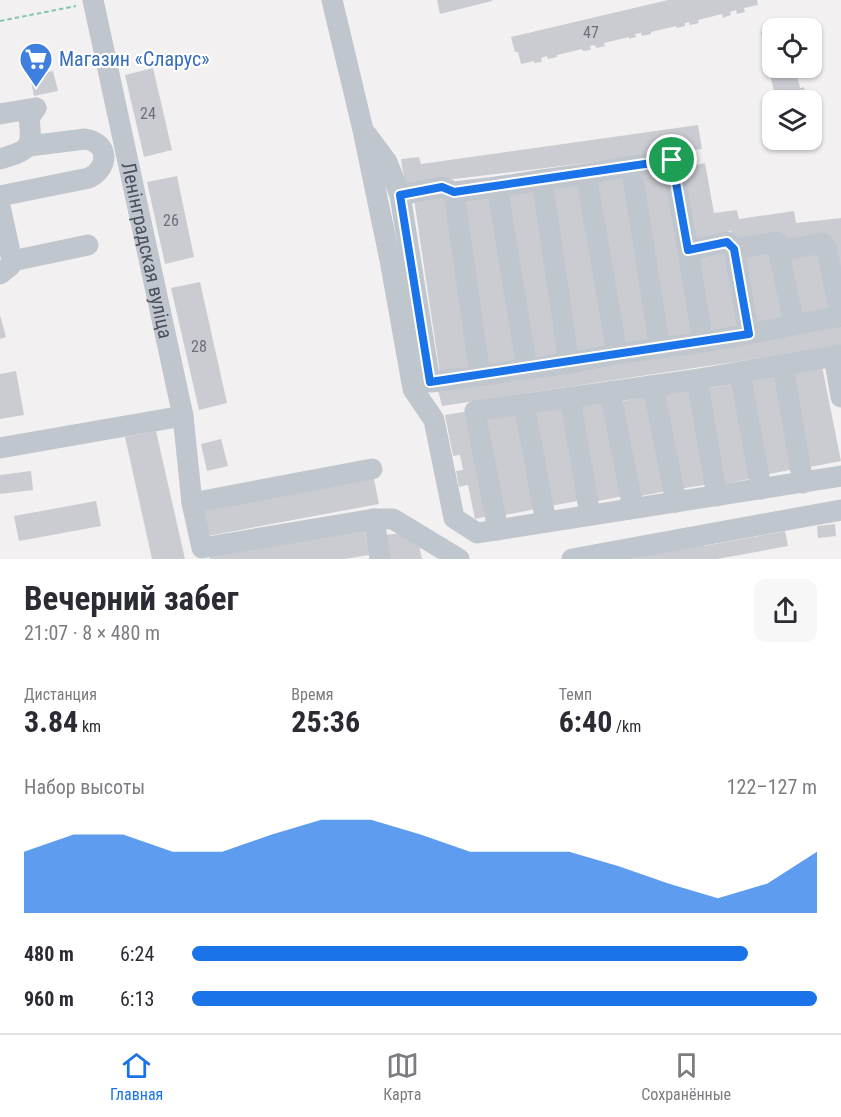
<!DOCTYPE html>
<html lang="ru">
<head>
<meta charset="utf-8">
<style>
	body { margin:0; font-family:"Roboto Condensed",sans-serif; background:#f7f7f7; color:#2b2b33; height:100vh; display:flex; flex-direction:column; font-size:22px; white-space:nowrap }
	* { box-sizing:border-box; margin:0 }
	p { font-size:20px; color:#7c7c81 }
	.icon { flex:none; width:33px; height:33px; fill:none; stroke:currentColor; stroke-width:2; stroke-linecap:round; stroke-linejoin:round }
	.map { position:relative; height:559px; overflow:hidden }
	.panel { display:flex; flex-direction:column; background:#fff; flex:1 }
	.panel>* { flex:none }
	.buttons { position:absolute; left:762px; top:18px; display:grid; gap:12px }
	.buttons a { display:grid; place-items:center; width:60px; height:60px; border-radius:12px; background:#fff; box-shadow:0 2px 4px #0004; font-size:30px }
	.pin { position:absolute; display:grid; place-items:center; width:51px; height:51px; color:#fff; margin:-26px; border:3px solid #fff; border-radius:50%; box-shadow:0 2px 6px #0007 }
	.round { display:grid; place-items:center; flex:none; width:63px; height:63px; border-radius:12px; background:#f7f7f7 }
	.head { display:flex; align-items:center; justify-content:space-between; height:102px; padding:0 24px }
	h1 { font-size:33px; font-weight:700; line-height:45px }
	.figures { display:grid; grid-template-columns:repeat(3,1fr); gap:9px; height:102px; padding:6px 24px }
	.figures div { display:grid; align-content:center }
	.figures b { font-size:30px; font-weight:700 }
	.figures small { font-size:16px; font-weight:400 }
	.figures p { font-size:16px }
	.chart { height:168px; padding:12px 24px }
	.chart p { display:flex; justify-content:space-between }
	.chart svg { width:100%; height:108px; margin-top:6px; fill:#1a73e8; opacity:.7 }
	ul { padding:0 24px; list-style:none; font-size:20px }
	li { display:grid; grid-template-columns:96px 72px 1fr; align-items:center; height:45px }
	li i { height:15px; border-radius:8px; background:#1a73e8 }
	.menu { display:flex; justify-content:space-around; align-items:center; height:84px; border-top:2px solid #e1e1e2; background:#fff; font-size:16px; color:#7c7c81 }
	.menu a { display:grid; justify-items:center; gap:3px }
	.menu .on { color:#1a73e8 }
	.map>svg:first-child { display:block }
</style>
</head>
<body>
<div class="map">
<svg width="841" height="559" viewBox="0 0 841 559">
	<rect width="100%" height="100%" fill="#f2f0f0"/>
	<path fill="#cbccd2" d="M 437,0 L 492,0 L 492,1 L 440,14 Z
		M 668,0 L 757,0 L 758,5 L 744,8 L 745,12 L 737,14 L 736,10 L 730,12 L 731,15 L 723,18 L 722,14 L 698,20 L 699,23 L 690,25 L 689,22 L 685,23 L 685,26 L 677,28 L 676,26 L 651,32 L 651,34 L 642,36 L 641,33 L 635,34 L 636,37 L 629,39 L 629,37 L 604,43 L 605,46 L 596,48 L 595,45 L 590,46 L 591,50 L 583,51 L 582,49 L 557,55 L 557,57 L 548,59 L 547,56 L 541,58 L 542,62 L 534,63 L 534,61 L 521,64 L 518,52 L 515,52 L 511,37 Z
		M 772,29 L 772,59 L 769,49 L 765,50 L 761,32 Z
		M 772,64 L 772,68 L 798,68 L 799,71 L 796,71 L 800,88 L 804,87 L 807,100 L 776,100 L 768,65 Z
		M 153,68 L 172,150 L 144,157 L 125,75 Z
		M 53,71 L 58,91 L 34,96 L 30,76 Z
		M 698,125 L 702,149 L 405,185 L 401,159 L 419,157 L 421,164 Z
		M 705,163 L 714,213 L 737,210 L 739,219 L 794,211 L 796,223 L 841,218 L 841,279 L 823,236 L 784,242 L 783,233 L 732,240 L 731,231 L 696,238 L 683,168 Z
		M 666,168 L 695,336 L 666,341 L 637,173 Z
		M 625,171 L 653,342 L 622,346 L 595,176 Z
		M 177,176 L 194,257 L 165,264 L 147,182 Z
		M 581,181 L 608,350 L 575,354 L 549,185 Z
		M 538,186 L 564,359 L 533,363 L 506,190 Z
		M 492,192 L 520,364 L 487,369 L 460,197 Z
		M 445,195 L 469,371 L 440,374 L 414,199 Z
		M 724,248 L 738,328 L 712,332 L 697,253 Z
		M 772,250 L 784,319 L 756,324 L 744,255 Z
		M 820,252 L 832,313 L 801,316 L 788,256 Z
		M 200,282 L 227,403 L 199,410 L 171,288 Z
		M 0,315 L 6,337 L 0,339 Z
		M 841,325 L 841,346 L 442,406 L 438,390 Z
		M 822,366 L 841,461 L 810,467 L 791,372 Z
		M 16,371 L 24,415 L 0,419 L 0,374 Z
		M 777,374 L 795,469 L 764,475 L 746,380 Z
		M 736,383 L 755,478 L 724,484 L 705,389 Z
		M 692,388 L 710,484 L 679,489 L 661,394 Z
		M 649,396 L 667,491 L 636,497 L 618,402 Z
		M 606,401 L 624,496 L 593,502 L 575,407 Z
		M 564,405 L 582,500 L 551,506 L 533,411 Z
		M 469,411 L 489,516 L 475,519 L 468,485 L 459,487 L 456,471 L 463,470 L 460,455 L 453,456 L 445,415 Z
		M 518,413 L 536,509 L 505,515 L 487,419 Z
		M 156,431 L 185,559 L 152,559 L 125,437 Z
		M 221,439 L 228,466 L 207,471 L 201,444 Z
		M 31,471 L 33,490 L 0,494 L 0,475 Z
		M 373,474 L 379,504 L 202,537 L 197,507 Z
		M 96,501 L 101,526 L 19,541 L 14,516 Z
		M 835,524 L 836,536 L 818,538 L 817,526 Z
		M 364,526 L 369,555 L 345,559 L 210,559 L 209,554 Z
		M 785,531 L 788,546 L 717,559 L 632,559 L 702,541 L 704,546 Z
		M 404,533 L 418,541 L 422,559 L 387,559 L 383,535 Z"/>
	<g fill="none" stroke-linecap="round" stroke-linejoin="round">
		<path stroke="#7fc6ac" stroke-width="2" stroke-dasharray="4.5 3" stroke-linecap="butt" d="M 0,21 L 76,6"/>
		<g stroke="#c0c6cd" stroke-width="21">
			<path id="s1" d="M 93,0 L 183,416 L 192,503"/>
			<path d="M 332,0 L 363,130 L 390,260 L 413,389 L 434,420 L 454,518 L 477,533 L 841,476"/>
			<path d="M 0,114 L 36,108"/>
			<path d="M 367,135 L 387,162 L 400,195"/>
			<path d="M 0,159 C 29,150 33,149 29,118 L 36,108"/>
			<path d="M 631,166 L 586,174 L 617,354 L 660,348"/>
			<path d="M 586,174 L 542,180 L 569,363 L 617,354"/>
			<path d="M 542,180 L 497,187 L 527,369 L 569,363"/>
			<path d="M 497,187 L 454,192 L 480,376 L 529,368"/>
			<path d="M 454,192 L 442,187 L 400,195 L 430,382 L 480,376"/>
			<path d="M 0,196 L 89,178 C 110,167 109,143 85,139 L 29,146"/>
			<path d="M 0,206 L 12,261 L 10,266 L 0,274"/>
			<path d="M 734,249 L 727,242 L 688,250 L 703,342 L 749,334"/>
			<path d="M 688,250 L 672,161 L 631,166 L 660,348 L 703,342"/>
			<path d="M 779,251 L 822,243 L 826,247 L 841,316 L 794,325 L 777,242 L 734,249 L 749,334 L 794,325"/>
			<path d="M 12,261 L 88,245"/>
			<path d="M 834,356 L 841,397"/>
			<path d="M 783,365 L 803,483"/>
			<path d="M 740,372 L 761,489"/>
			<path d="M 697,380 L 717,496"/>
			<path d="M 653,386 L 676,502"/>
			<path d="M 610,392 L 633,508"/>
			<path d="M 570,397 L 590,515"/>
			<path d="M 524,404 L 546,522"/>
			<path d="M 0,448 L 183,416"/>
			<path d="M 372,469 L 192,503 L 202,548 L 374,519 L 393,519 L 459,559"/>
			<path d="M 374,519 L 380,559"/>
			<path d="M 498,530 L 475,411 L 693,380 L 841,355"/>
			<path d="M 572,559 L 841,510"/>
		</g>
	</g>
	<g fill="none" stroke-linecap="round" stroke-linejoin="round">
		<defs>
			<path id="route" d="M 672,160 L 688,250 L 727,242 L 734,249 L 749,334 L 430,382 L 400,195 L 442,187 L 454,192 Z"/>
		</defs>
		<use href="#route" stroke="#fff" stroke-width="12"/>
		<use href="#route" stroke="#1a73e8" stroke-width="8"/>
	</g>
	<defs>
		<symbol id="supermarket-pin" viewBox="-11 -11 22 30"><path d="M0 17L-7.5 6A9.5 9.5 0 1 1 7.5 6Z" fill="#3f7fe0" stroke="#fff"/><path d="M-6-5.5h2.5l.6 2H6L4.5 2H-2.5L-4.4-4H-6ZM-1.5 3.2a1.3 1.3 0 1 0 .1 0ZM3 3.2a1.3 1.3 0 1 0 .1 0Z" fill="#fff"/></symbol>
	</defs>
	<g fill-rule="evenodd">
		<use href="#supermarket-pin" x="17" y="40" width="38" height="52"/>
	</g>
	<g text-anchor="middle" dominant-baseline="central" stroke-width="4.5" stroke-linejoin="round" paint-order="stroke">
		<g font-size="16" fill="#6a707a">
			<text x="591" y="32">47</text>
			<text x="148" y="113">24</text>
			<text x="171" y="220">26</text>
			<text x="199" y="346">28</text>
		</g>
		<g font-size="20" fill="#366cbe" stroke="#fff" text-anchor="start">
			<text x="59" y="59">Магазин «Сларус»</text>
		</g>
		<g font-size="20" fill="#4a515c" stroke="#fff">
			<text stroke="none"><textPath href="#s1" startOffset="256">Ленінградская вуліца</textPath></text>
		</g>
	</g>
</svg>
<div class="buttons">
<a><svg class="icon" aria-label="locate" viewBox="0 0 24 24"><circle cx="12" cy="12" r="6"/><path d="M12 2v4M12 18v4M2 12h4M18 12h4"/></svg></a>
<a><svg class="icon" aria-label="layers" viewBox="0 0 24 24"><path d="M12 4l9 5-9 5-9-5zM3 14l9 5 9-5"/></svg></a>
</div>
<div class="pin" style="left:672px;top:160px;background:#1e9e55"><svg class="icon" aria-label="arrive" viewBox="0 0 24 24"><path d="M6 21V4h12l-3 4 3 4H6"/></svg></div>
</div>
<section class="panel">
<div class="head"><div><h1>Вечерний забег</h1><p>21:07 · 8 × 480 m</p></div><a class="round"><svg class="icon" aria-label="share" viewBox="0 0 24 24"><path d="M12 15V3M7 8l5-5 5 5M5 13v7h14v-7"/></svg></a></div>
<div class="figures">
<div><p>Дистанция</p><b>3.84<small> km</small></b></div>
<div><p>Время</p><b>25:36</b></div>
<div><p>Темп</p><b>6:40<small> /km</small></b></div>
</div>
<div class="chart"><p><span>Набор высоты</span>122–127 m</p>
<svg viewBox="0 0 160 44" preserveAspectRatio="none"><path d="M0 44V19L10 12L20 12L30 19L40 19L50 12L60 6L70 6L80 12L90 19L100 19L110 19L120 25L130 32L140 38L150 32L160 19V44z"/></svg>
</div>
<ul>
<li><b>480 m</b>6:24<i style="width:89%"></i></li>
<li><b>960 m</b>6:13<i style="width:100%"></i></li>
</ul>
</section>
<nav class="menu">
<a class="on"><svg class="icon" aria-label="home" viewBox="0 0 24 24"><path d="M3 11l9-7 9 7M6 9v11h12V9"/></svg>Главная</a>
<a><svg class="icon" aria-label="map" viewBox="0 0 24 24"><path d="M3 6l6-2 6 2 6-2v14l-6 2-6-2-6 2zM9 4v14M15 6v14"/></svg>Карта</a>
<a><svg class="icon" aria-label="saved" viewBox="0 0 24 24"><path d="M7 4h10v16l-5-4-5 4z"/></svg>Сохранённые</a>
</nav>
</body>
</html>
